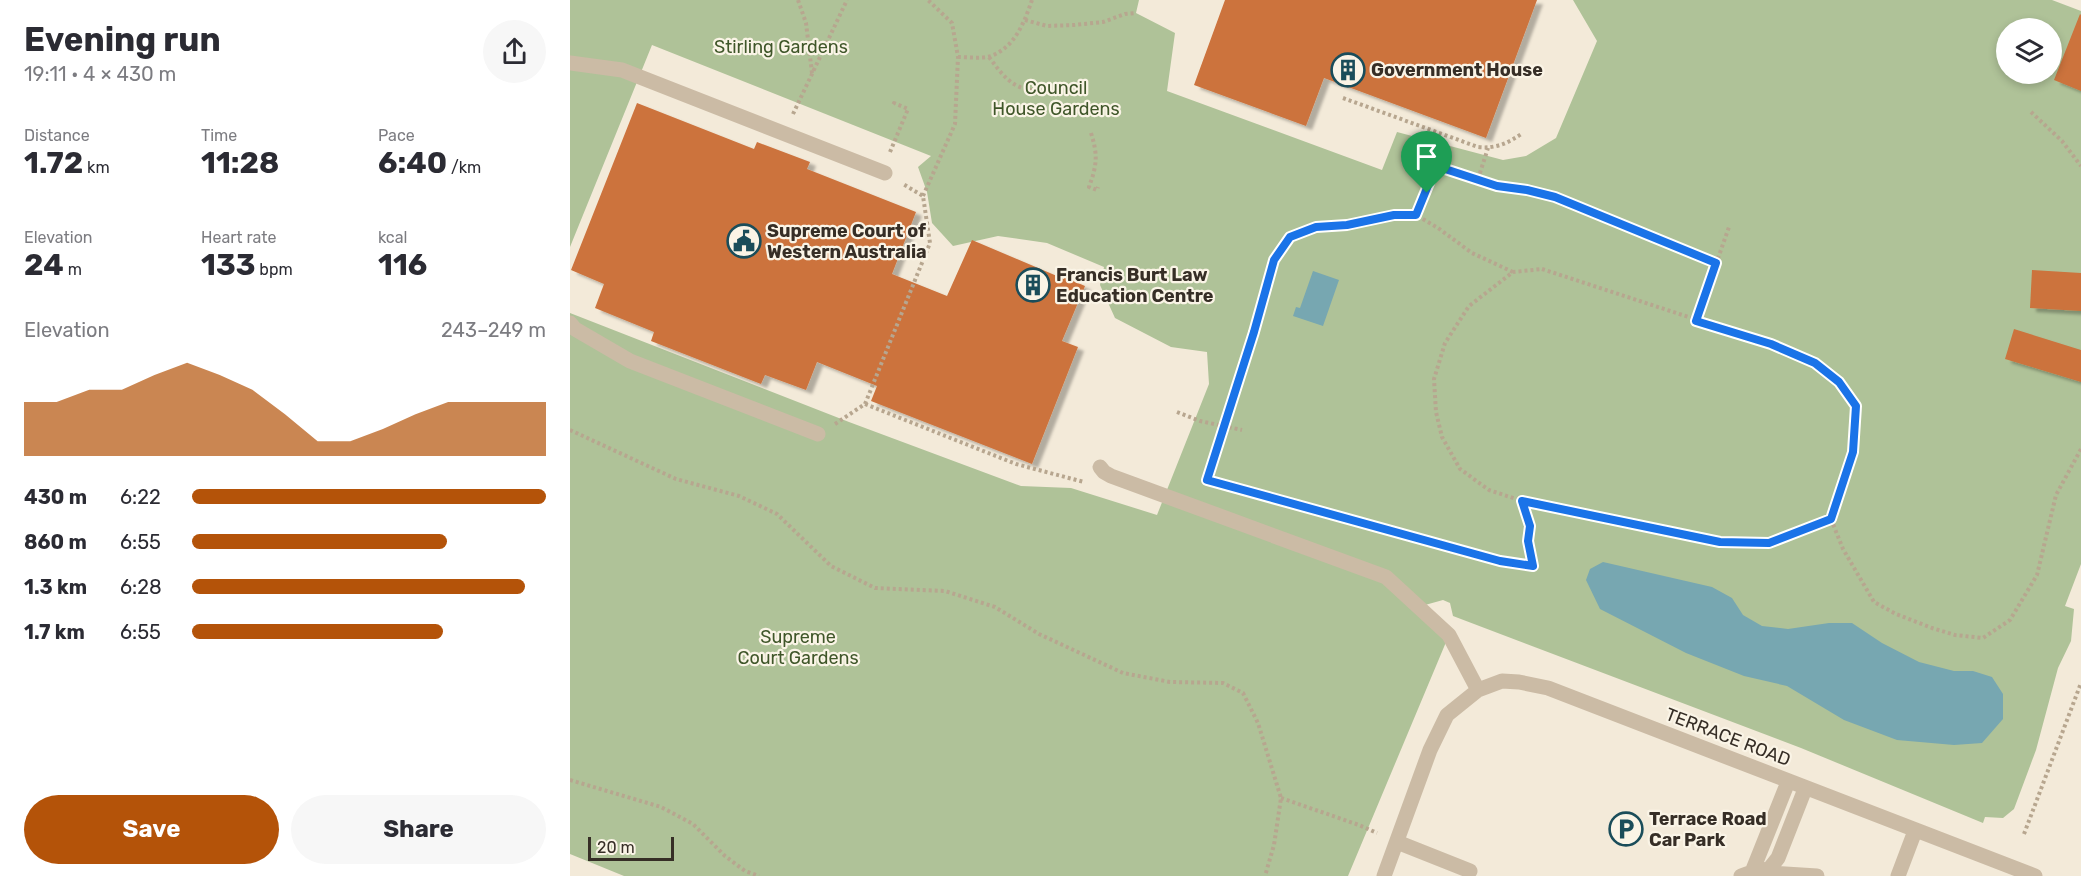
<!DOCTYPE html>
<html lang="en">
<head>
<meta charset="utf-8">
<style>
	body { margin:0; font-family:Rubik,sans-serif; background:#f7f7f7; color:#2b2b33; height:100vh; display:flex; flex-direction:column; font-size:22px; white-space:nowrap }
	* { box-sizing:border-box; margin:0 }
	p { font-size:20px; color:#7c7c81 }
	.icon { flex:none; width:33px; height:33px; fill:none; stroke:currentColor; stroke-width:2; stroke-linecap:round; stroke-linejoin:round }
	.map { position:relative; flex:1; overflow:hidden }
	.side { display:flex; flex-direction:column; background:#fff; width:570px }
	.side>* { flex:none }
	.controls { position:absolute; left:1426px; top:18px; display:grid; gap:12px }
	.controls a { display:grid; place-items:center; width:66px; height:66px; border-radius:50%; background:#fff; box-shadow:0 3px 9px #0003; font-size:30px }
	.scale { position:absolute; left:18px; bottom:15px; width:86px; box-sizing:border-box; padding-left:6px; border:3px solid #362e26; border-top:0; font-size:16px; line-height:21px; white-space:nowrap; color:#362e26; -webkit-text-stroke:4px #faf4e6; paint-order:stroke }
	.pin { position:absolute; display:grid; place-items:center; width:51px; height:51px; color:#fff; margin:-62px -26px; border-radius:50% 50% 50% 0; rotate:-45deg; box-shadow:0 0 6px #0007 }
	.pin .icon { rotate:45deg }
	.round { display:grid; place-items:center; flex:none; width:63px; height:63px; border-radius:32px; background:#f7f7f7 }
	.summary { display:flex; align-items:center; justify-content:space-between; height:102px; padding:0 24px }
	h1 { font-size:33px; font-weight:700; line-height:45px }
	.stats { display:grid; grid-template-columns:repeat(3,1fr); gap:9px; height:102px; padding:6px 24px }
	.stats div { display:grid; align-content:center }
	.stats b { font-size:30px; font-weight:700 }
	.stats small { font-size:16px; font-weight:400 }
	.stats p { font-size:16px }
	.chart { height:168px; padding:12px 24px }
	.chart p { display:flex; justify-content:space-between }
	.chart svg { width:100%; height:108px; margin-top:6px; fill:#b45309; opacity:.7 }
	.action { display:flex; gap:12px; margin-top:auto; padding:12px 24px }
	.action a { flex:1; height:69px; border-radius:36px; background:#b45309; color:#fff; font-size:24px; font-weight:700; line-height:69px; text-align:center }
	.action a+a { background:#f7f7f7; color:#2b2b33 }
	ul { padding:0 24px; list-style:none; font-size:20px }
	li { display:grid; grid-template-columns:96px 72px 1fr; align-items:center; height:45px }
	li i { height:15px; border-radius:8px; background:#b45309 }
	main { display:flex; flex:1; min-height:0 }
	.map>svg:first-child { display:block }
</style>
</head>
<body>
<main>
<section class="side">
<div class="summary"><div><h1>Evening run</h1><p>19:11 · 4 × 430 m</p></div><a class="round"><svg class="icon" aria-label="share" viewBox="0 0 24 24"><path d="M12 15V3M7 8l5-5 5 5M5 13v7h14v-7"/></svg></a></div>
<div class="stats">
<div><p>Distance</p><b>1.72<small> km</small></b></div>
<div><p>Time</p><b>11:28</b></div>
<div><p>Pace</p><b>6:40<small> /km</small></b></div>
</div>
<div class="stats">
<div><p>Elevation</p><b>24<small> m</small></b></div>
<div><p>Heart rate</p><b>133<small> bpm</small></b></div>
<div><p>kcal</p><b>116</b></div>
</div>
<div class="chart"><p><span>Elevation</span>243–249 m</p>
<svg viewBox="0 0 160 44" preserveAspectRatio="none"><path d="M0 44V22L10 22L20 17L30 17L40 11L50 6L60 11L70 17L80 27L90 38L100 38L110 33L120 27L130 22L140 22L150 22L160 22V44z"/></svg>
</div>
<ul>
<li><b>430 m</b>6:22<i style="width:100%"></i></li>
<li><b>860 m</b>6:55<i style="width:72%"></i></li>
<li><b>1.3 km</b>6:28<i style="width:94%"></i></li>
<li><b>1.7 km</b>6:55<i style="width:71%"></i></li>
</ul>
<div class="action"><a>Save</a><a>Share</a></div>
</section>
<div class="map">
<svg width="1511" height="876" viewBox="0 0 1511 876">
	<defs>
		<filter id="shadow"><feDropShadow dx="6" dy="4" stdDeviation="1.5" flood-color="#0004"/></filter>
	</defs>
	<rect width="100%" height="100%" fill="#f3ead9"/>
	<path fill="#afc298" fill-rule="evenodd" d="M 0,0 L 569,0 L 566,13 L 605,33 L 597,91 L 812,170 L 827,132 L 933,160 L 956,156 L 986,138 L 1027,41 L 1003,0 L 1482,0 L 1511,11 L 1511,564 L 1495,606 L 1504,609 L 1501,641 L 1488,668 L 1466,750 L 1444,809 L 1433,818 L 1415,817 L 1413,823 L 1231,748 L 883,616 L 880,603 L 873,600 L 855,605 L 879,635 L 778,876 L 54,876 L 0,854 L 0,313 L 279,422 L 451,486 L 501,488 L 587,515 L 639,384 L 637,352 L 601,347 L 545,318 L 530,285 L 534,267 L 477,243 L 428,236 L 383,246 L 362,223 L 357,192 L 348,167 L 361,156 L 82,45 L 0,247 ZM 1437,28 L 1482,28 L 1482,74 L 1437,74 Z"/>
	<path fill="#77a7b1" d="M 743,271 L 769,280 L 753,326 L 723,316 L 726,307 L 730,308 Z
		M 1033,562 L 1142,587 L 1162,598 L 1173,615 L 1192,626 L 1218,629 L 1259,623 L 1282,623 L 1312,643 L 1349,662 L 1384,671 L 1403,671 L 1422,677 L 1433,694 L 1433,719 L 1412,743 L 1384,745 L 1327,740 L 1274,720 L 1217,686 L 1174,676 L 1116,653 L 1030,609 L 1016,580 L 1020,569 Z"/>
	<path fill="#cc733d" filter="url(#shadow)" d="M 655,0 L 967,0 L 916,138 L 754,78 L 736,126 L 624,85 Z
		M 1510,14 L 1511,15 L 1511,91 L 1484,80 Z
		M 67,103 L 184,149 L 187,142 L 240,162 L 237,169 L 346,212 L 322,274 L 377,296 L 402,240 L 494,279 L 494,277 L 515,286 L 492,341 L 508,347 L 462,464 L 301,401 L 307,386 L 247,362 L 236,390 L 195,375 L 191,384 L 81,341 L 84,332 L 25,308 L 34,284 L 1,270 Z
		M 1462,270 L 1511,273 L 1511,311 L 1460,308 Z
		M 1444,329 L 1511,350 L 1511,382 L 1435,359 Z"/>
	<g fill="none" stroke-linecap="round" stroke-linejoin="round">
		<path stroke="#b7a68f" stroke-width="4" stroke-dasharray="3 3" stroke-linecap="butt" d="M 228,0 L 236,23 L 242,73
			M 455,20 L 477,26 L 504,25 L 533,22 L 555,14 L 566,13
			M 388,57 C 398,57 412,59 421,56 C 445,47 454,23 462,0
			M 419,57 C 431,73 441,88 462,90
			M 773,98 L 908,147 C 926,149 938,143 953,133
			M 1461,112 L 1492,141 L 1511,166
			M 223,114 L 277,0
			M 521,133 C 528,155 527,165 519,187 L 527,190 L 528,187
			M 320,152 L 338,109 L 324,103 L 323,106
			M 908,179 L 918,148
			M 353,196 L 385,124 L 388,57 L 382,23 L 358,0
			M 846,215 L 866,166 L 927,186 L 957,190 L 985,197 L 1146,263
			M 972,269 L 1201,344 L 1245,363 L 1269,382 L 1286,407 L 1283,452 L 1261,519 L 1199,543 L 1150,542 L 952,501 L 919,490 L 890,469 L 872,437 L 866,412 L 864,379 L 875,343 L 899,306 L 943,272 Z
			M 943,272 L 902,253 L 868,228 L 846,215 L 824,215 L 777,225 L 746,227 L 720,237 L 704,260 L 684,332 L 637,480 L 930,561 L 963,566 L 958,541 L 960,526 L 952,501
			M 1126,321 L 1159,227
			M 295,404 L 446,464 L 514,482
			M 607,412 L 630,421 L 672,430
			M 265,424 L 295,404 L 360,243 L 353,196 L 333,184
			M 0,430 L 106,479 L 169,496 L 207,514 L 261,566 L 305,588 L 375,591 L 425,607 L 469,634 L 553,673 L 600,682 L 653,683 L 673,693 L 688,723 L 711,798 L 704,845 L 695,876
			M 1261,519 L 1273,549 L 1304,602 L 1326,614 L 1362,628 L 1385,635 L 1413,638 L 1440,620 L 1467,575 L 1486,495 L 1511,449
			M 0,780 L 91,807 L 123,824 L 155,856 L 175,871 L 189,876
			M 711,798 L 789,825 L 807,833
			M 1454,834 L 1511,683"/>
		<path stroke="#cbbba5" stroke-width="15" d="M 0,63 L 52,70 L 315,173
			M 0,323 L 5,329 L 60,361 L 248,434
			M 530,467 L 534,472 L 541,476 L 816,577 L 879,635 L 908,690
			M 827,842 L 900,871
			M 1182,872 L 1218,782
			M 1189,872 L 1200,868 L 1208,858 L 1235,789
			M 814,876 L 860,750 L 877,715 L 908,690 L 932,681 L 949,682 L 978,688 L 1465,876
			M 1171,876 L 1182,872 L 1247,876
			M 1328,876 L 1345,831"/>
	</g>
	<g fill="none" stroke-linecap="round" stroke-linejoin="round">
		<defs>
			<path id="route" d="M 866,166 L 927,186 L 957,190 L 985,197 L 1146,263 L 1126,321 L 1201,344 L 1245,363 L 1269,382 L 1286,406 L 1283,452 L 1261,519 L 1199,543 L 1150,542 L 952,501 L 960,526 L 958,541 L 963,566 L 930,561 L 637,480 L 684,332 L 704,260 L 720,237 L 746,227 L 777,225 L 824,215 L 846,215 Z"/>
		</defs>
		<use href="#route" stroke="#fff" stroke-width="12"/>
		<use href="#route" stroke="#1a73e8" stroke-width="8"/>
	</g>
	<defs>
		<symbol id="building-ring" viewBox="-11 -11 22 22"><circle r="9.5" fill="#faf4e6" stroke="#1a4d5a" stroke-width="1.5"/><path d="M-4-6H4V6H1V3H-1V6H-4ZM-2.5-4.3h1.7v1.8h-1.7ZM.8-4.3h1.7v1.8H.8ZM-2.5-1h1.7V.8h-1.7ZM.8-1h1.7V.8H.8Z" fill="#1a4d5a"/></symbol>
		<symbol id="civic-ring" viewBox="-11 -11 22 22"><circle r="9.5" fill="#faf4e6" stroke="#1a4d5a" stroke-width="1.5"/><path d="M-.6-6.5H3V-4.5H.6V-3L4-1V1h2V6H-6V1h2V-1L-.6-3ZM-1.2 2.5V6h2.4V2.5Z" fill="#1a4d5a"/></symbol>
		<symbol id="parking-ring" viewBox="-11 -11 22 22"><circle r="9.5" fill="#faf4e6" stroke="#1a4d5a" stroke-width="1.5"/><path d="M-3.5-5.5H1a3.5 3.5 0 0 1 0 7H-1V5.5H-3.5ZM-1-3.4V-.6H.8a1.4 1.4 0 0 0 0-2.8Z" fill="#1a4d5a"/></symbol>
	</defs>
	<g fill-rule="evenodd">
		<use href="#building-ring" x="759" y="51" width="38" height="38"/>
		<use href="#civic-ring" x="155" y="222" width="38" height="38"/>
		<use href="#building-ring" x="444" y="266" width="38" height="38"/>
		<use href="#parking-ring" x="1037" y="810" width="38" height="38"/>
	</g>
	<g text-anchor="middle" dominant-baseline="central" stroke-width="4.5" stroke-linejoin="round" paint-order="stroke">
		<g font-size="18" fill="#3f5629" stroke="#faf4e6">
			<text x="211" y="47">Stirling Gardens</text>
			<text x="486" y="88">Council<tspan x="486" dy="21">House Gardens</tspan></text>
			<text x="228" y="637">Supreme<tspan x="228" dy="21">Court Gardens</tspan></text>
		</g>
		<g font-size="18" font-weight="bold" fill="#362e26" stroke="#faf4e6" text-anchor="start">
			<text x="801" y="70">Government House</text>
			<text x="197" y="231">Supreme Court of<tspan x="197" dy="21">Western Australia</tspan></text>
			<text x="486" y="275">Francis Burt Law<tspan x="486" dy="21">Education Centre</tspan></text>
			<text x="1079" y="819">Terrace Road<tspan x="1079" dy="21">Car Park</tspan></text>
		</g>
		<g font-size="18" fill="#362e26" stroke="#faf4e6">
			<text transform="translate(1158 737) rotate(21)">TERRACE ROAD</text>
		</g>
	</g>
</svg>
<div class="controls">
<a><svg class="icon" aria-label="layers" viewBox="0 0 24 24"><path d="M12 4l9 5-9 5-9-5zM3 14l9 5 9-5"/></svg></a>
</div>
<div class="scale">20 m</div>
<div class="pin" style="left:857px;top:193px;background:#1e9e55"><svg class="icon" aria-label="arrive" viewBox="0 0 24 24"><path d="M6 21V4h12l-3 4 3 4H6"/></svg></div>
</div>
</main>
</body>
</html>
